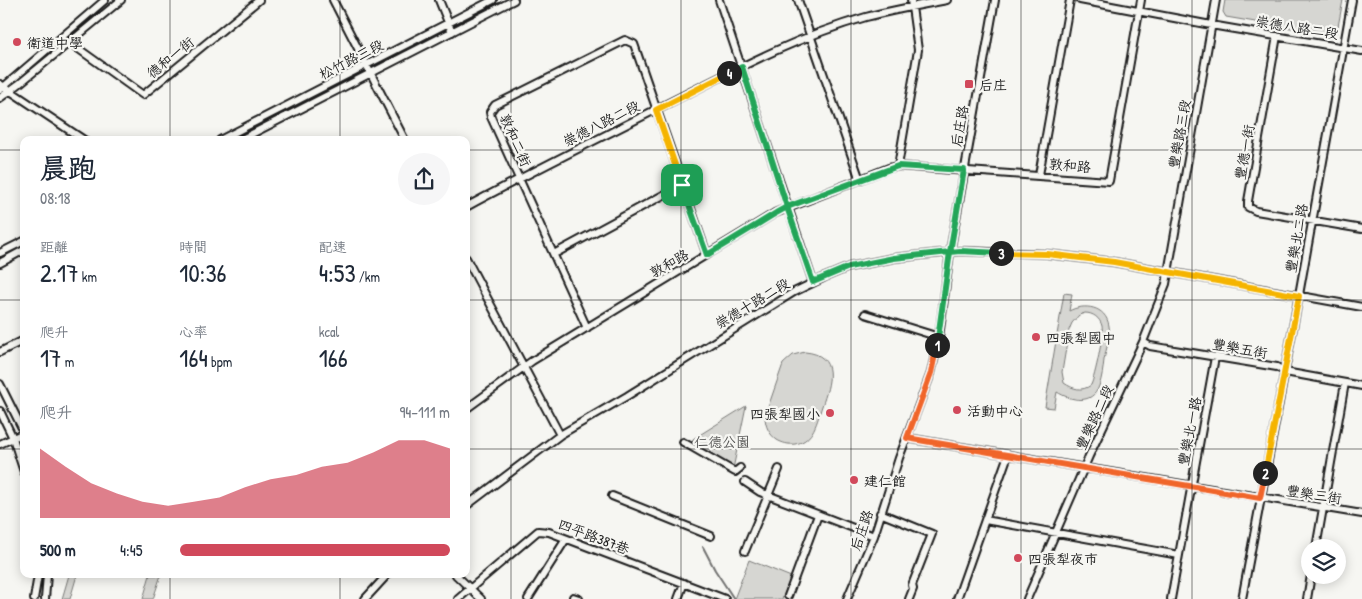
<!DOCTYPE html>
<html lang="zh-TW">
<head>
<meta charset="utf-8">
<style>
	body { margin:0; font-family:"Patrick Hand","LXGW WenKai TC",sans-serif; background:#f6f6f7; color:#1f2937; height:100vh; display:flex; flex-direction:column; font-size:19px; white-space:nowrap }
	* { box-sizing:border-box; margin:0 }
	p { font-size:16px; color:#747a83 }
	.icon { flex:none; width:28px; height:28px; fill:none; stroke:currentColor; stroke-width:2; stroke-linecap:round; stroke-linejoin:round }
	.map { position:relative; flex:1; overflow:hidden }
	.sheet { position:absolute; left:20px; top:136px; width:450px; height:442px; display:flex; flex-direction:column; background:#fff; border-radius:10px; box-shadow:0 2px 12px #0003 }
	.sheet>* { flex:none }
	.tools { position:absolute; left:1301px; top:539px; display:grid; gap:10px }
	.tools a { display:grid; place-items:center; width:45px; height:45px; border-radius:50%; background:#fff; box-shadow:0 2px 12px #0003; font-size:25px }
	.pin { position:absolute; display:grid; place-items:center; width:42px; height:42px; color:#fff; margin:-21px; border-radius:10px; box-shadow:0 2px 8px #0006 }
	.km { position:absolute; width:25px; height:25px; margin:-12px; border-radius:50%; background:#222; color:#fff; font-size:14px; line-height:25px; text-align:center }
	.round { display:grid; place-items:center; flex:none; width:52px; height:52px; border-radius:26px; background:#f6f6f7 }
	.head { display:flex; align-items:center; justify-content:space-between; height:85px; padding:0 20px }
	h1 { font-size:28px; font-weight:600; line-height:38px }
	.figures { display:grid; grid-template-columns:repeat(3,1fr); gap:8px; height:85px; padding:5px 20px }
	.figures div { display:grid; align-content:center }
	.figures b { font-size:25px; font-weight:600 }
	.figures small { font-size:14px; font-weight:400 }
	.figures p { font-size:14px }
	.chart { height:140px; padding:10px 20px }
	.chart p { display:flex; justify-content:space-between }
	.chart svg { width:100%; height:90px; margin-top:5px; fill:#d1495b; opacity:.7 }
	ul { padding:0 20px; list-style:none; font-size:16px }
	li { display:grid; grid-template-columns:80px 60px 1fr; align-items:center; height:38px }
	li i { height:12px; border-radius:6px; background:#d1495b }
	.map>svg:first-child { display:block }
</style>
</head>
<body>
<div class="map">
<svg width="1362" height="599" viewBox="0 0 1362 599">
	<rect width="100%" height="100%" fill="#f6f6f2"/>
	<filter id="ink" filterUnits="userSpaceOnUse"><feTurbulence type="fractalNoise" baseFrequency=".02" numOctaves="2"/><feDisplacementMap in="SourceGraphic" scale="10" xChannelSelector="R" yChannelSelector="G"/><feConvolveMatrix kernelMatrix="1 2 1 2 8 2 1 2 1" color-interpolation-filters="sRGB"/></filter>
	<g filter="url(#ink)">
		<path fill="#d6d6d2" stroke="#797977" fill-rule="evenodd" d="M 1225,0 L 1343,0 L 1337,32 L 1332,35 L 1226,17 L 1223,12 Z
			M 1064,293 L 1072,294 L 1069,311 C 1084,303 1106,306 1109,326 C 1111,336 1106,349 1104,360 C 1103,369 1102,378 1099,386 C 1092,406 1070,400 1057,392 L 1054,408 L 1045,407 ZM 1085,313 C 1093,313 1100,318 1102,326 C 1104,335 1095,376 1091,385 C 1082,392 1073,389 1064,383 L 1062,372 L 1069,330 L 1072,323 L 1079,315 Z
			M 805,352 C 839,355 830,384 822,406 C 817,421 814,441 795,444 C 789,445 782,443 777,440 C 769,434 765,426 765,416 L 783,364 L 793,355 Z
			M 746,406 L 733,469 L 692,444 L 693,439 Z
			M 749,560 L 791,577 L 782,599 L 734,599 Z
			M 69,575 L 77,575 L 70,599 L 62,599 Z
			M 150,575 L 161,575 L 153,599 L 143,599 Z"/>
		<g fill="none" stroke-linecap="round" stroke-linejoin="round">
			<path stroke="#727271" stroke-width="2" d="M 703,547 L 715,570 L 734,599"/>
			<defs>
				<path id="minor" d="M 333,0 L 405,140
					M 439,0 L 452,32
					M 719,0 L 813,282
					M 798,0 L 860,180
					M 1080,0 L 1211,25 L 1362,51
					M 1277,36 L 1248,201 L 1248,207 L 1256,211 L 1362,229
					M 69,42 L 143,95 L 259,0
					M 0,84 L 84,140
					M 0,90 L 105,0
					M 0,98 L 19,84 L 121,0
					M 220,140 L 493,0
					M 240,140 L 514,0
					M 898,166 L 918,50 L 911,0
					M 1039,175 L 1070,0
					M 466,207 C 529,173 592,142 655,110 C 723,76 792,38 866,17 C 893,10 920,5 947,0
					M 0,253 L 24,241
					M 554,254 L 682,185
					M 466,258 L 560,435
					M 0,263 L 24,250
					M 865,314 L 939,337
					M 587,328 L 491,117 L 490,112 L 495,105 L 625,40 L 634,44 L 707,255
					M 1143,342 L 1150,346 L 1277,367 L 1285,372 L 1362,386
					M 0,352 L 24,340
					M 0,384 L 24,432
					M 466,409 L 532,361 L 775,213 L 889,168 L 898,166 L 1109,181 L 1141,0
					M 0,411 L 13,438 L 24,472
					M 907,438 L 1362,514
					M 683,442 L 735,472 L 740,468
					M 0,444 L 24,433
					M 745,482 L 760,492 L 874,536
					M 612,496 L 711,536
					M 466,506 L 560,435 L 627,396 L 794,292 L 825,277 L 849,267 L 894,258 L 960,251 L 1047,254 L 1114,262 L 1362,307
					M 880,513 L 932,534 L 912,585 L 913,589 L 909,599
					M 985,520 L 1179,555
					M 1316,548 L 1345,383
					M 745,551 L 779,469
					M 456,575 L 481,599
					M 788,596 L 818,515
					M 573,597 L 579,599
					M 34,599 L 38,575
					M 45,599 L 47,575
					M 365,599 L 387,575
					M 458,599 L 538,531 L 549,532 L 725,599
					M 528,599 L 566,539
					M 678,599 L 684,583
					M 847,599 L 874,536 L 899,458 L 931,373 L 939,337 L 950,252 L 995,0
					M 957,599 L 1008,455
					M 1027,599 L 1089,456 L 1143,342 L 1166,284 L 1216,0
					M 1171,599 L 1215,357
					M 1242,599 L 1297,306 L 1352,0
					M 1307,599 L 1311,575"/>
			</defs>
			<use href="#minor" stroke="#1c1c1c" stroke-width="10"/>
			<use href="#minor" stroke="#f6f6f2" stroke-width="6"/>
		</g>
	</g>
	<g fill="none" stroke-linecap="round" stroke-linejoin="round" filter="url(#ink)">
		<defs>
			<path id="split-1" d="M 682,185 L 707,255 L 776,213 L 787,207 L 813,282 L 849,267 L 894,258 L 950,252 L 937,345"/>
			<path id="split-2" d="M 937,345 L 931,373 L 907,438 L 1260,498 L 1265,473"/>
			<path id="split-3" d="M 1001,253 L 1047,254 L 1114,262 L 1299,296 L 1265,473"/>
			<path id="split-4" d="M 729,73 L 742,67 L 787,207 L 898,166 L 964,170 L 950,252 L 960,251 L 1001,253"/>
			<path id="split-5" d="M 682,185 L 656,110 L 729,73"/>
		</defs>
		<use href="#split-1" stroke="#fff" stroke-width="10"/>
		<use href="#split-2" stroke="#fff" stroke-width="10"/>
		<use href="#split-3" stroke="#fff" stroke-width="10"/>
		<use href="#split-4" stroke="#fff" stroke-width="10"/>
		<use href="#split-5" stroke="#fff" stroke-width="10"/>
		<use href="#split-1" stroke="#22a559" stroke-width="6"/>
		<use href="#split-2" stroke="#f0652b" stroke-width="6"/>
		<use href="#split-3" stroke="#f5b400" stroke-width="6"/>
		<use href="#split-4" stroke="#22a559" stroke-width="6"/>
		<use href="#split-5" stroke="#f5b400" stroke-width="6"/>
	</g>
	<path fill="none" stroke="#1c1c1c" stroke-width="1" stroke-opacity="0.55" d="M 170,0 L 170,140M 340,0 L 340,140M 511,0 L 511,599M 681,0 L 681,599M 851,0 L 851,599M 1021,0 L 1021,599M 1192,0 L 1192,599M 0,150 L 24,150M 466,150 L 1362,150M 0,300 L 24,300M 466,300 L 1362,300M 0,449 L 24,449M 466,449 L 1362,449M 170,575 L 170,599M 340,575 L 340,599"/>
	<g fill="#d1495b" stroke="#f6f6f2" stroke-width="2">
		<circle cx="17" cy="42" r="5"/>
		<rect x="964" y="79" width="10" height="10" rx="2.5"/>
		<circle cx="1036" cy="337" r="5"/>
		<circle cx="957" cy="410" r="5"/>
		<circle cx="830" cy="413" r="5"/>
		<circle cx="854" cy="480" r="5"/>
		<circle cx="1018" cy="558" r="5"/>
	</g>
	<g text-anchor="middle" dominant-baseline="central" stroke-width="4.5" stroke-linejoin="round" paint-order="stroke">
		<g font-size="14" fill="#1c1c1c" stroke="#f6f6f2">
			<text transform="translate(1297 27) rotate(9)">崇德八路二段</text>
			<text transform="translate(170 57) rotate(-39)">德和一街</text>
			<text transform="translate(351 59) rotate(-27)">松竹路三段</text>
			<text transform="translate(601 123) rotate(-27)">崇德八路二段</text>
			<text transform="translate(959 126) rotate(-80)">后庄路</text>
			<text transform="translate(1179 134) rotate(-80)">豐樂路三段</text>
			<text transform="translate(516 140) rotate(66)">敦和二街</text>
			<text transform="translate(1244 152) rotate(-80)">豐德一街</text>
			<text transform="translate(1070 165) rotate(5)">敦和路</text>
			<text transform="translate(1296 238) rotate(-80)">豐樂北二路</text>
			<text transform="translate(669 263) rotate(-30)">敦和路</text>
			<text transform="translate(752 303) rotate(-31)">崇德十路二段</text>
			<text transform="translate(1240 348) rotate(10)">豐樂五街</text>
			<text transform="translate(1094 417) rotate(-65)">豐樂路二段</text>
			<text transform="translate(1189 431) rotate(-79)">豐樂北一路</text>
			<text transform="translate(1314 494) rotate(9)">豐樂三街</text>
			<text transform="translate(861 530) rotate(-71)">后庄路</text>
			<text transform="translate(594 536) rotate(21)">四平路387巷</text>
		</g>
		<g font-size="14" fill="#1c1c1c" stroke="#f6f6f2" text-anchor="start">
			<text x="27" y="42">衛道中學</text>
			<text x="979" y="84">后庄</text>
			<text x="1046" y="337">四張犁國中</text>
			<text x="967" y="410">活動中心</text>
			<text x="820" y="413" text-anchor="end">四張犁國小</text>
			<text x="864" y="480">建仁館</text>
			<text x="1028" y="558">四張犁夜市</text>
		</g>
		<g font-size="14" fill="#545453" stroke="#f6f6f2">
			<text x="722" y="441">仁德公園</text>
		</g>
	</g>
</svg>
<div class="tools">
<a><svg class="icon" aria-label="layers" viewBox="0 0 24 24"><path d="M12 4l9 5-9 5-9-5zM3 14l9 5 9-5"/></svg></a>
</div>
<div class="pin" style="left:682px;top:185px;background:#1e9e55"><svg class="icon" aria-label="arrive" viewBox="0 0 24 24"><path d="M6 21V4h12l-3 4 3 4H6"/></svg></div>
<b class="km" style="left:937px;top:345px">1</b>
<b class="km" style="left:1265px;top:473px">2</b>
<b class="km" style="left:1001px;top:253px">3</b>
<b class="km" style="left:729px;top:73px">4</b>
<section class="sheet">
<div class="head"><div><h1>晨跑</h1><p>08:18</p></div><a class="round"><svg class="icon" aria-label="share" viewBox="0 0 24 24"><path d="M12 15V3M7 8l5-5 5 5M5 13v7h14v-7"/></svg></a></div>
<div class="figures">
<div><p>距離</p><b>2.17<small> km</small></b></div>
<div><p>時間</p><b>10:36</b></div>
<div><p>配速</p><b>4:53<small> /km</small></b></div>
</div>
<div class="figures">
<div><p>爬升</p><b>17<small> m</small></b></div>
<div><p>心率</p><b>164<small> bpm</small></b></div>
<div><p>kcal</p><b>166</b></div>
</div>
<div class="chart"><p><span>爬升</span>94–111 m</p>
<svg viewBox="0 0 160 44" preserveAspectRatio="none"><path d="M0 44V10L10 19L20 27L30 32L40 36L50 38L60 36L70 34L80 29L90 25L100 23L110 19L120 17L130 12L140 6L150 6L160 10V44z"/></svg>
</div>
<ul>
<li><b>500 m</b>4:45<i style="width:100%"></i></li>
</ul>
</section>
</div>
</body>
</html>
